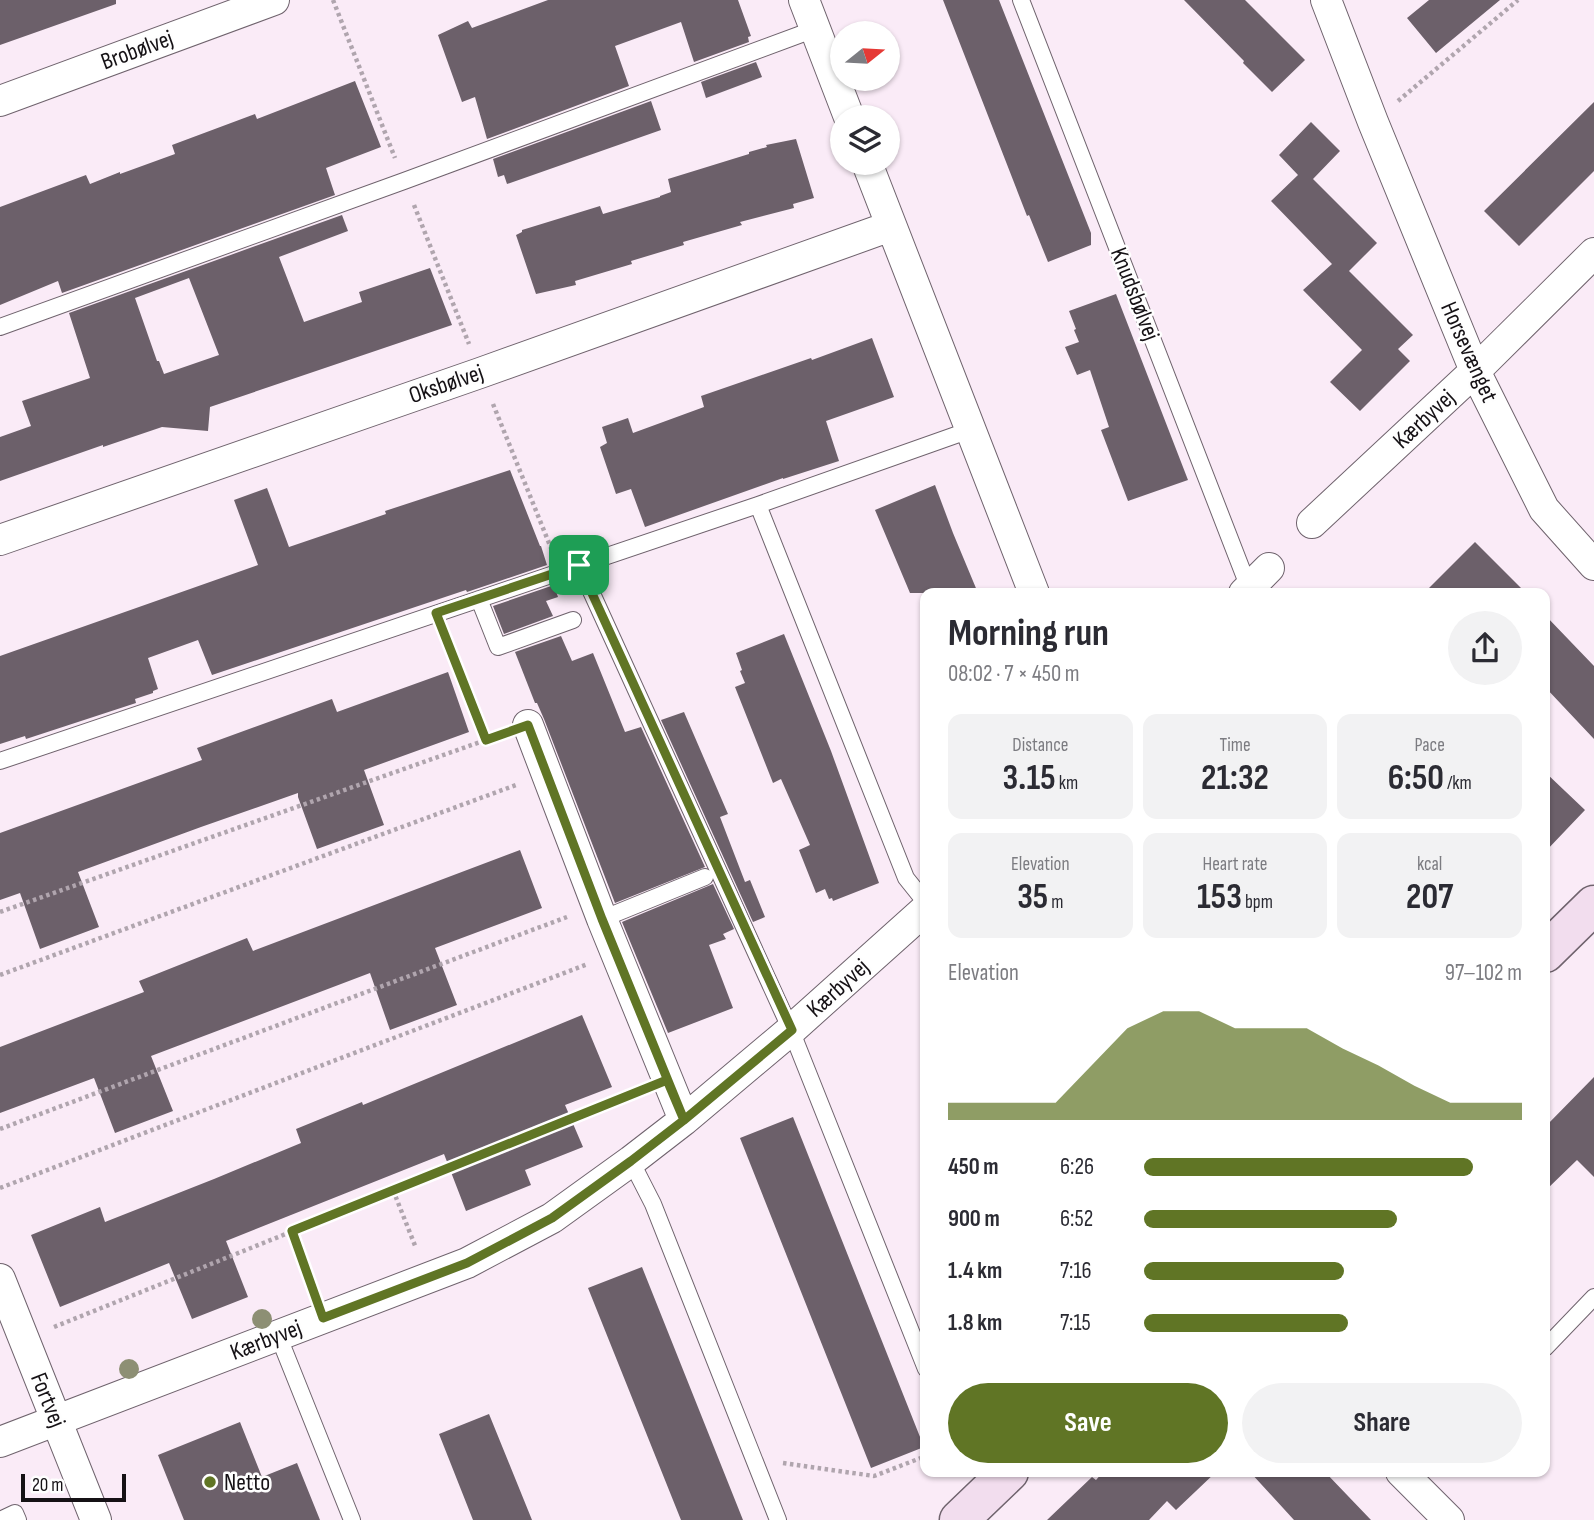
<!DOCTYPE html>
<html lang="en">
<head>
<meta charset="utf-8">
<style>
	body { margin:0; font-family:"Sofia Sans Condensed",sans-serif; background:#f2f2f3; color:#2b2b33; height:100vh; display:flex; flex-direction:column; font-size:26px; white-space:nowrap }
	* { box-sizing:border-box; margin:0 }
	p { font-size:23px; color:#7c7c81 }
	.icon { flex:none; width:38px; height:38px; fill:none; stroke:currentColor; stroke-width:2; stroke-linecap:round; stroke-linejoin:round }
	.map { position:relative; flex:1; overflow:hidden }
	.panel { position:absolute; left:920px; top:588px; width:630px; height:889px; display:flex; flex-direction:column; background:#fff; border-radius:14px; box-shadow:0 2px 5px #0004 }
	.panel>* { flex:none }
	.needle { width:46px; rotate:72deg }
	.fabs { position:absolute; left:830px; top:21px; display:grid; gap:14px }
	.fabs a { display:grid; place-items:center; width:70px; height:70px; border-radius:50%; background:#fff; box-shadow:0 2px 5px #0004; font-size:35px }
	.scale { position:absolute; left:21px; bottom:18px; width:105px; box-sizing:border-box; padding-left:7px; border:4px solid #151115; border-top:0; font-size:19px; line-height:24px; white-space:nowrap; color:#151115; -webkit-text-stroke:5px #fefefe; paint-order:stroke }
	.pin { position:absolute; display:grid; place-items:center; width:60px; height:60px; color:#fff; margin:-30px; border-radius:14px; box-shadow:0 4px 10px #0006 }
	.round { display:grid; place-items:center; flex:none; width:74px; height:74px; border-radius:37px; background:#f2f2f3 }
	.headline { display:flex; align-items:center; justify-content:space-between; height:119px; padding:0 28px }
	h1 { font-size:38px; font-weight:700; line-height:52px }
	.stats { display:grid; grid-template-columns:repeat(3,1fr); gap:10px; height:119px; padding:7px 28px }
	.stats div { display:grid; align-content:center; border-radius:14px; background:#f2f2f3; text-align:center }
	.stats b { font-size:35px; font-weight:700 }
	.stats small { font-size:19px; font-weight:400 }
	.stats p { font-size:19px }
	.chart { height:196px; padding:14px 28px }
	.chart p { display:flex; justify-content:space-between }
	.chart svg { width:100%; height:126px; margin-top:7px; fill:#607525; opacity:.7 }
	.action { display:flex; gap:14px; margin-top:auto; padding:14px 28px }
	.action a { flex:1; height:80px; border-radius:42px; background:#607525; color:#fff; font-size:28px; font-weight:700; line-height:80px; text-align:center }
	.action a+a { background:#f2f2f3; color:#2b2b33 }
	ul { padding:0 28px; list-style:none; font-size:23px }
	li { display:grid; grid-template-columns:112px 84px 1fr; align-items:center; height:52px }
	li i { height:18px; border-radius:9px; background:#607525 }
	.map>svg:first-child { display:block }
</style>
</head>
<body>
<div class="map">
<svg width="1594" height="1520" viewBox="0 0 1594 1520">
	<rect width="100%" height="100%" fill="#faebf7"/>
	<path fill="#6c606a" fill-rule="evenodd" d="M 0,0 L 116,0 L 116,4 L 0,45 Z
		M 548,0 L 738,0 L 751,36 L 748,37 L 749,42 L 694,62 L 681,22 L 615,46 L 629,86 L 487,139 L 475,97 L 462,102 L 438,35 L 468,21 L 472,28 Z
		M 943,0 L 999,0 L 1091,233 L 1091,245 L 1048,262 L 1029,215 L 1027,216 Z
		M 1184,0 L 1245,0 L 1305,60 L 1272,92 L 1243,63 L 1244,61 Z
		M 1429,0 L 1500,0 L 1436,53 L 1407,18 Z
		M 756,62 L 762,77 L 706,98 L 701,82 Z
		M 355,81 L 381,147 L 326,168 L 335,195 L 62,293 L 58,281 L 0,305 L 0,207 L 86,175 L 90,184 L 120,172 L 120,174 L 175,154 L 172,145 L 255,114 L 257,119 Z
		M 651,101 L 661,130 L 507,184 L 504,175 L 498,177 L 493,159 Z
		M 1594,102 L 1594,171 L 1519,246 L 1484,211 Z
		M 1311,122 L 1340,151 L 1313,179 L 1377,243 L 1349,271 L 1413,335 L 1398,349 L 1410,361 L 1360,411 L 1330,382 L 1362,350 L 1303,290 L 1332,264 L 1271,201 L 1298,175 L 1279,155 Z
		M 796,139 L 814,198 L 793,204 L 794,208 L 740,222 L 742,225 L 683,242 L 684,245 L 631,261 L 632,264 L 575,281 L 576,285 L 536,294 L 516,235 L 522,232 L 522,230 L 600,206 L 603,214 L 660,197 L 660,196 L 671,192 L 668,179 L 749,154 L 749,152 L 767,147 L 766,145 Z
		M 342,215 L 348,231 L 279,257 L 304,322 L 362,302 L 359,292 L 430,268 L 452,325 L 210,407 L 208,431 L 162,427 L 103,447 L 103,445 L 0,481 L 0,437 L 31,426 L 22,401 L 90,378 L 69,313 ZM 189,278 L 219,355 L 164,374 L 159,361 L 157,361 L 135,298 Z
		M 1116,294 L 1188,480 L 1128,501 L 1101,430 L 1109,427 L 1090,370 L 1077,375 L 1065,347 L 1079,342 L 1074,330 L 1076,329 L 1069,311 Z
		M 872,338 L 894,397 L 826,421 L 839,461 L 783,479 L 783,478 L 645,527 L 631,489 L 616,494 L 600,447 L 607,443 L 602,427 L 628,418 L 633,433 L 704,407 L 701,396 L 811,358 L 812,360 Z
		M 510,470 L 540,546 L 541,546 L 547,565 L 467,592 L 466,590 L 212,675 L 198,640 L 148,658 L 158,689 L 153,691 L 153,693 L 135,699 L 136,703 L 26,739 L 25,736 L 0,744 L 0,656 L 258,565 L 234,500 L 267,488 L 289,547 L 386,514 L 385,511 Z
		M 935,485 L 953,533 L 978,593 L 910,593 L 875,510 Z
		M 1475,542 L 1526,593 L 1424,593 Z
		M 554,585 L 558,597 L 546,601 L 553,616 L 504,634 L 493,606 Z
		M 1545,615 L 1594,666 L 1594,739 L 1545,687 Z
		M 784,634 L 831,751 L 879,883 L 833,901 L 832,898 L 829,899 L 825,889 L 816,893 L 799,850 L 810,845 L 781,779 L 773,783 L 735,687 L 745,683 L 740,671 L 742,670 L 736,653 Z
		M 561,636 L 572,661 L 593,653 L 625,732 L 641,727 L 705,867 L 615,903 L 544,719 L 537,703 L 535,703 L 515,652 Z
		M 448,672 L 469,732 L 364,770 L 384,825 L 317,849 L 298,797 L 298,793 L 201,827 L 78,872 L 99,927 L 40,949 L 20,893 L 0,900 L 0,833 L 202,760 L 197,748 L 332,699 L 337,712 Z
		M 684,712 L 728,814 L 720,817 L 745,882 L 750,880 L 765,917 L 753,922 L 661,720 Z
		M 1545,772 L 1585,810 L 1545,852 Z
		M 520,850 L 542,908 L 435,948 L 457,1005 L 390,1030 L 370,973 L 151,1056 L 173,1111 L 115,1133 L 94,1078 L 0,1113 L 0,1047 L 144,992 L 139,981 L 247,938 L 253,951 Z
		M 713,884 L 734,929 L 723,934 L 726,939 L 709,945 L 733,1008 L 668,1033 L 622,922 Z
		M 582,1015 L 612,1087 L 565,1105 L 583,1147 L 525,1170 L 531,1185 L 466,1211 L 444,1154 L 226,1241 L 248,1297 L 192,1319 L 169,1263 L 60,1307 L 31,1235 L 100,1207 L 105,1222 L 214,1179 L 301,1143 L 296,1129 L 362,1102 L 363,1105 Z
		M 1594,1077 L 1594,1177 L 1577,1160 L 1545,1191 L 1545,1127 Z
		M 793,1117 L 924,1447 L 871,1468 L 740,1138 Z
		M 642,1267 L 743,1520 L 681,1520 L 588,1288 Z
		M 489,1414 L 532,1520 L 473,1520 L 439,1434 Z
		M 240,1422 L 262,1477 L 297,1463 L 320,1520 L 184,1520 L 158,1455 Z
		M 1103,1472 L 1216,1472 L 1176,1510 L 1167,1501 L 1149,1520 L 1047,1520 L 1092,1477 L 1096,1480 Z
		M 1250,1472 L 1325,1472 L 1371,1520 L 1294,1520 Z"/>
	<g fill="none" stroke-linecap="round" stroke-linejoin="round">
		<defs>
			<path id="lane" d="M 1021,0 L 1249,588
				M 0,327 L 404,181 L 815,29
				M 758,505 L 906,878 L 926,903
				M 579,565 L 791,1030 L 926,1369
				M 479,599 L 498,647 L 573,620
				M 0,761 L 758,505 L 970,430
				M 602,919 L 705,877
				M 631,1161 L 653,1204 L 778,1520
				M 278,1335 L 352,1520
				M 1545,1348 L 1594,1297
				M 0,1520 L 15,1513 L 18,1520"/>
			<path id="street" d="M 804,0 L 849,117
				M 1326,0 L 1373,122 L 1475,371 L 1544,509 L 1594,565
				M 0,101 L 274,0
				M 867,163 L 1034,593
				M 1312,523 L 1475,371 L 1594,253
				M 0,540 L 480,373 L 891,226
				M 1244,593 L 1269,568
				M 528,725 L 602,919 L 684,1120
				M 0,1279 L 96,1520
				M 0,1442 L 467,1263 L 552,1218 L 631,1161 L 684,1120 L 791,1030 L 926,909
				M 1401,1472 L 1449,1520"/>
			<path id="secondary" d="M 1545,953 L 1594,905
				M 959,1520 L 1009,1472"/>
		</defs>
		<use href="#lane" stroke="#6f636d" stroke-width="18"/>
		<use href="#street" stroke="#6f636d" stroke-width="32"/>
		<use href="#secondary" stroke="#6f636d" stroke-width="41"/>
		<path stroke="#b0a5ae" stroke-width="4.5" stroke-dasharray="3.5 3.5" stroke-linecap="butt" d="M 333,0 L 395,158
			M 1398,101 L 1518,0
			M 414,205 L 469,344
			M 493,404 L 551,548
			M 445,636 L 486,740
			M 0,912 L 497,736
			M 0,975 L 516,785
			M 0,1129 L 567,917
			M 0,1188 L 588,964
			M 393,1190 L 416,1248
			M 292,1231 L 313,1289
			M 54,1327 L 637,1093
			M 783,1463 L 874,1476 L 926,1456"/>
		<use href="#lane" stroke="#fff" stroke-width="16"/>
		<use href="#street" stroke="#fff" stroke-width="30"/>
		<use href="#secondary" stroke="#f2ddee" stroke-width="38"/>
	</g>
	<g fill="#8d8f74">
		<circle cx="262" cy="1319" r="10"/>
		<circle cx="129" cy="1369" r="10"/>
	</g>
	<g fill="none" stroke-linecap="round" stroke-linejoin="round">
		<defs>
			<path id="route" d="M 579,565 L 436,613 L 486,740 L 528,725 L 602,919 L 684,1120 L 631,1161 L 552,1218 L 467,1263 L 323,1318 L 292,1231 L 667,1080 L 684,1120 L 792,1030 L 579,565"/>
		</defs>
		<use href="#route" stroke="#fff" stroke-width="14"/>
		<use href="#route" stroke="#607525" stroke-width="9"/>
	</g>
	<circle fill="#607525" stroke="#fefefe" stroke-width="2.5" cx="210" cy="1482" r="7"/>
	<g text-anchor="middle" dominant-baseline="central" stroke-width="5" stroke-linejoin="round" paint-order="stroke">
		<g font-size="24" fill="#151115" stroke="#fefefe">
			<text transform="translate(137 50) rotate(-20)">Brobølvej</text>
			<text transform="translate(1135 294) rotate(69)">Knudsbølvej</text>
			<text transform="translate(1469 352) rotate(66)">Horsevænget</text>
			<text transform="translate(446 384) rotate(-19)">Oksbølvej</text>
			<text transform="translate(1424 419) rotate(-43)">Kærbyvej</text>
			<text transform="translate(838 988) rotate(-42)">Kærbyvej</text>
			<text transform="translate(266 1340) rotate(-21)">Kærbyvej</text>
			<text transform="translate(48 1400) rotate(68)">Fortvej</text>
		</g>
		<g font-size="24" fill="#151115" stroke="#fefefe" text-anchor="start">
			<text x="224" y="1482">Netto</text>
		</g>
	</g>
</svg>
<div class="fabs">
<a><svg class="needle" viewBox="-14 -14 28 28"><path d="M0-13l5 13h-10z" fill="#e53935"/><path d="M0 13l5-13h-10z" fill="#7c7c81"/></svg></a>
<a><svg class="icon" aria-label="layers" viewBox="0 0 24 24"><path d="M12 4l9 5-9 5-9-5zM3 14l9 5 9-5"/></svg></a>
</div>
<div class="scale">20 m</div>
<div class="pin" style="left:579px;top:565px;background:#1e9e55"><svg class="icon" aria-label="arrive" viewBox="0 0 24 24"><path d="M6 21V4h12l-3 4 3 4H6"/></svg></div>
<section class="panel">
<div class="headline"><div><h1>Morning run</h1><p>08:02 · 7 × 450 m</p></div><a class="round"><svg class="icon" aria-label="share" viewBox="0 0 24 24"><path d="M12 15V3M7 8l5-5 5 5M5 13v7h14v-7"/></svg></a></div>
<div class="stats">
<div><p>Distance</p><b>3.15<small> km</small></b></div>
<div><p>Time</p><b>21:32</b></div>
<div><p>Pace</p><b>6:50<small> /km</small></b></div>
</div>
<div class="stats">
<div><p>Elevation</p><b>35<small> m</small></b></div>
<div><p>Heart rate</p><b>153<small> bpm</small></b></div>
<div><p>kcal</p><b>207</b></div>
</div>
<div class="chart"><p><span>Elevation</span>97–102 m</p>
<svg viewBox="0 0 160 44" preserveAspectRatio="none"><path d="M0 44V38L10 38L20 38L30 38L40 25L50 12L60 6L70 6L80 12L90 12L100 12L110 19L120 25L130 32L140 38L150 38L160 38V44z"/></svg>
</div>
<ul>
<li><b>450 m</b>6:26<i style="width:87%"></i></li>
<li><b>900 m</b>6:52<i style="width:67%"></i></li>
<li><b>1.4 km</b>7:16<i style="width:53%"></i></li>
<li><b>1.8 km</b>7:15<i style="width:54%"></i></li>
</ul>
<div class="action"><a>Save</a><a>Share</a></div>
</section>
</div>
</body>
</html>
